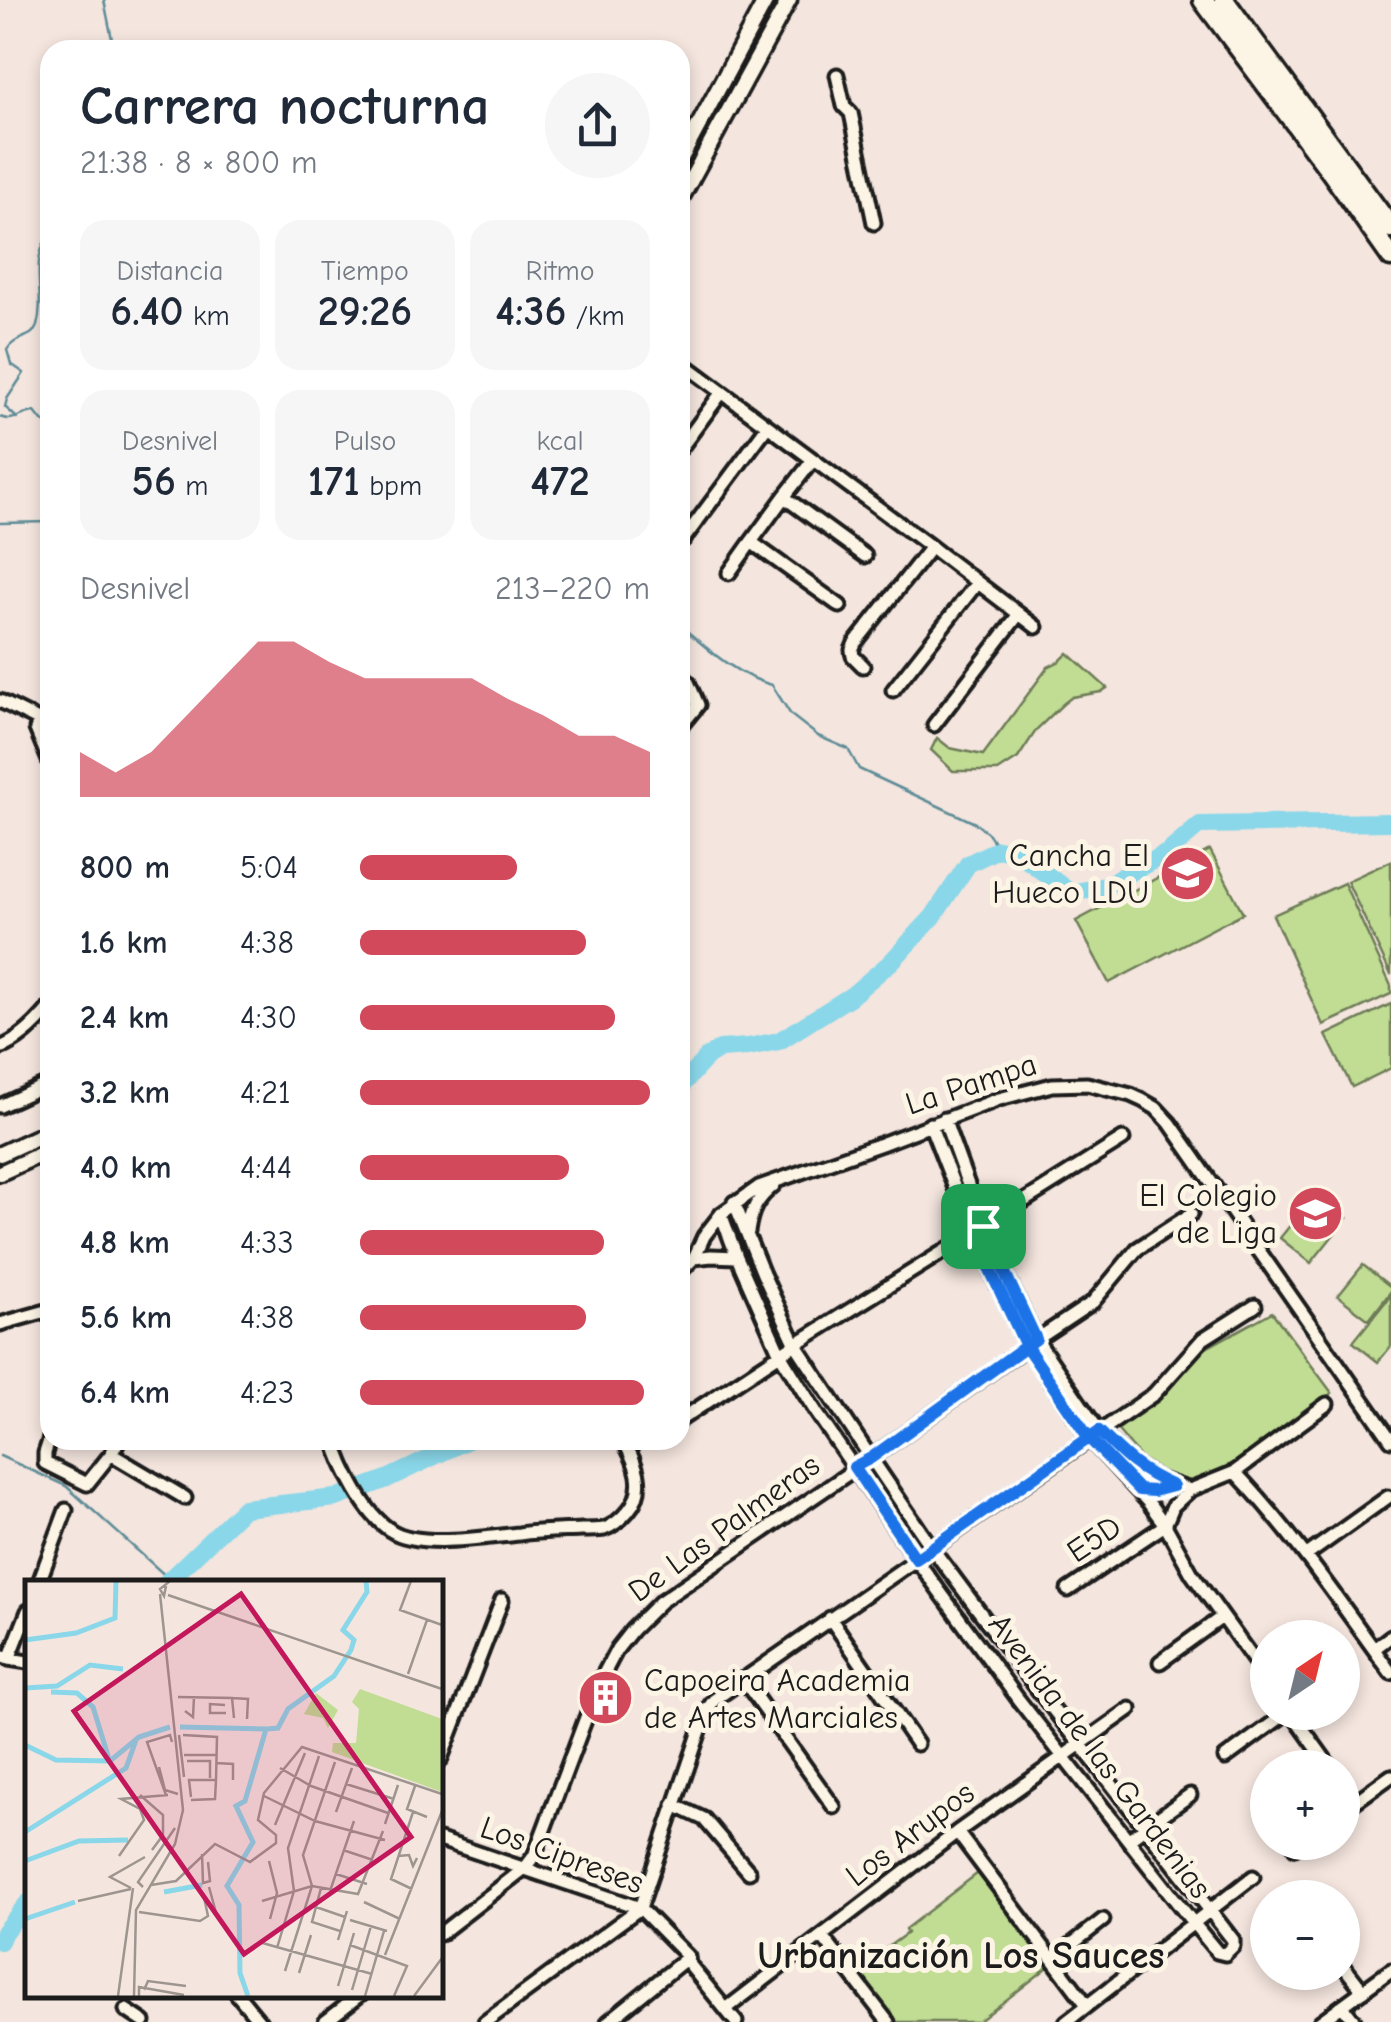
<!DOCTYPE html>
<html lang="es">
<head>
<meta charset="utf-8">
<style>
	body { margin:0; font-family:"Comic Neue",sans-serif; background:#f6f6f7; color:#1f2937; height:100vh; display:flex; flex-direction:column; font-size:38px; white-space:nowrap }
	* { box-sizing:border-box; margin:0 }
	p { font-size:32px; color:#747a83 }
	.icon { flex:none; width:55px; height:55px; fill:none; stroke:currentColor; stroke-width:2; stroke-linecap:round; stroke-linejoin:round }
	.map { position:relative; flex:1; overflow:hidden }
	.panel { position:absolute; left:40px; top:40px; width:650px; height:1410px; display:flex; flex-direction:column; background:#fff; border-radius:30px; box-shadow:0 5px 15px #0003 }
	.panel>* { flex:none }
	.needle { width:65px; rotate:35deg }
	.tools { position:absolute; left:1250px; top:1620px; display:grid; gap:20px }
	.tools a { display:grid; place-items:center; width:110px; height:110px; border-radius:50%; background:#fff; box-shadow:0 5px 15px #0003; font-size:50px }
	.pin { position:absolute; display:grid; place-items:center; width:85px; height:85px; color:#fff; margin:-42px; border-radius:20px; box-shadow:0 5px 15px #0006 }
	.round { display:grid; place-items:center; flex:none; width:105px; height:105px; border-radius:52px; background:#f6f6f7 }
	.summary { display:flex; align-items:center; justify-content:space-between; height:170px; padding:0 40px }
	h1 { font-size:55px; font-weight:700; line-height:75px }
	.stats { display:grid; grid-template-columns:repeat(3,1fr); gap:15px; height:170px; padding:10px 40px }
	.stats div { display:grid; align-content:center; border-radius:25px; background:#f6f6f7; text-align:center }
	.stats b { font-size:42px; font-weight:700 }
	.stats small { font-size:28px; font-weight:400 }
	.stats p { font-size:28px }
	.chart { height:280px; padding:20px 40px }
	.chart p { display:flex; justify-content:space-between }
	.chart svg { width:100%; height:180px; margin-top:10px; fill:#d1495b; opacity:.7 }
	ul { padding:0 40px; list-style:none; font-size:32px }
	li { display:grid; grid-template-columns:160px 120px 1fr; align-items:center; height:75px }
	li i { height:25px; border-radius:12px; background:#d1495b }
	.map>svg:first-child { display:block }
</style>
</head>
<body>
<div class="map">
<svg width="1391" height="2022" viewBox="0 0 1391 2022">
	<rect width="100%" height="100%" fill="#f4e5de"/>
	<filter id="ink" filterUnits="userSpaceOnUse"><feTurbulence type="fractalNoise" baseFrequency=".01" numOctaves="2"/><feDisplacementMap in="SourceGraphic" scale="20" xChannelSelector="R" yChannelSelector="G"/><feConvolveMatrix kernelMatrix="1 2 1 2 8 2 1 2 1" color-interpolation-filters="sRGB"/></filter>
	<g filter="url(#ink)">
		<path fill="#c1dd94" stroke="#6e7c58" stroke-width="2.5" d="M 1068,653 L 1107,688 L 1101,692 L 1072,697 L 1063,704 L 1037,729 L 1018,758 L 998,771 L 953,771 L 931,750 L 937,738 L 950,748 L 983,755 L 1048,667 L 1060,661 Z
			M 1210,850 L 1243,913 L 1109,983 L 1076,921 Z
			M 1391,861 L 1391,975 L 1347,881 Z
			M 1344,883 L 1391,986 L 1391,994 L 1323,1025 L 1273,915 Z
			M 1391,1004 L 1391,1068 L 1352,1087 L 1326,1035 Z
			M 1316,1193 L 1347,1218 L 1311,1263 L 1280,1238 Z
			M 1363,1265 L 1391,1287 L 1391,1291 L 1369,1320 L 1338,1296 Z
			M 1391,1295 L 1391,1346 L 1378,1362 L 1353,1342 Z
			M 1272,1312 L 1332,1393 L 1234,1463 L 1192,1481 L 1173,1478 L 1141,1458 L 1116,1428 L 1160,1397 L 1201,1351 Z
			M 982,1870 L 1052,1964 L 978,2022 L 891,2022 L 853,1970 L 879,1950 L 881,1952 L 907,1933 L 905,1929 Z"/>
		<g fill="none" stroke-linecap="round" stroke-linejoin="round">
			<path stroke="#5e8c97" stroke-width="2.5" d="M 104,0 L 112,39 L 118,50
				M 0,417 C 13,423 22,413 35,412 L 42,421 L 50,425
				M 17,418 L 5,407 L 7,399 L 24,373 L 11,364 L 7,350 C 15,336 33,339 37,326 C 43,305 37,282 39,261 C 40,251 45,240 50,231
				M 0,523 L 50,522
				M 680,625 C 709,650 735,675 772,685 L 791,715 L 818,736 L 848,749 L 859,769 L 975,823 L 989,834 L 998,849
				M 0,1456 L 66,1486 L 169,1579"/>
			<path stroke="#8ad7e9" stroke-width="18" d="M 680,1087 L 707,1057 L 720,1049 L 748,1047 L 779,1041 L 851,996 L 891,962 L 933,917 L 968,864 L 998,849 L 1019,854 L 1071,893 L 1105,886 L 1167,853 L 1200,825 L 1391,822
				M 167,1582 L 244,1508 L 336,1498 L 387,1479 L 468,1440
				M 0,1941 L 4,1932 L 28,1903"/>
			<defs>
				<path id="minor" d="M 837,75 L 844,106 L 851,113 L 874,223
					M 680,361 L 931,547 L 855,643 L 852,650 L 853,656 L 863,666
					M 680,449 L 722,392
					M 784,497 L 813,460
					M 683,540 L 767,427
					M 931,547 L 1019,614 L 934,725
					M 729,573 L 751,542
					M 840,606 L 751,542 L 784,497 L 865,556
					M 1019,614 L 1036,627
					M 680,676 L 688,682 L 698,705 L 680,727
					M 893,690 L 977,583
					M 680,691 L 685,720
					M 0,701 L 50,726
					M 40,719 L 36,729 L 50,763
					M 0,1048 C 20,1040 37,1023 50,1007
					M 0,1106 L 50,1083
					M 944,1119 L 983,1226 L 1036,1339 L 1099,1431 L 1134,1465 L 1150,1476 L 1190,1490
					M 930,1124 L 972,1232 L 1027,1346 L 1089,1438 L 1148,1502 L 1165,1525 L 1192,1574 L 1268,1680
					M 721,1214 L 737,1257 L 780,1354 L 816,1412 L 916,1559 L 1018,1699 L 1194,1924 L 1217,1952 L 1225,1954 L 1233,1946 L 1233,1940 L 1038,1690 L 932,1548 L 871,1458 L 796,1345 L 763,1274 L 734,1202
					M 748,1232 C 751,1210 757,1199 774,1185
					M 694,1258 L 711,1256 L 737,1257
					M 680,1272 L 694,1258 L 704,1236 L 721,1214 L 759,1187 L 881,1144 L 999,1099 L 1052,1085 L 1087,1084 L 1131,1095 L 1142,1100 L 1156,1108 L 1170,1123 L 1391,1440
					M 0,1324 L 50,1310
					M 680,1420 L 780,1354 L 1123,1139
					M 50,1438 L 45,1453 L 45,1463 L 87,1484 L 111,1454 L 119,1440
					M 334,1440 C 342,1468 365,1514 390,1530 C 418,1549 487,1537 519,1534 C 540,1531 560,1531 581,1530 C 588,1530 597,1530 604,1529 C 613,1526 622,1518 628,1511 C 648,1488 636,1462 623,1440
					M 111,1454 L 185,1498
					M 1235,1472 C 1294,1534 1341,1604 1391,1673
					M 1307,1555 L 1388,1497
					M 39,1582 L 66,1510
					M 1068,1590 L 1165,1525 L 1173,1506 L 1190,1490 L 1235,1472 L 1327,1404
					M 830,1618 L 917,1744
					M 1374,1649 L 1391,1636
					M 0,1656 L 9,1659 L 28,1611
					M 9,1659 L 28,1662
					M 1160,1662 L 1222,1617
					M 743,1679 L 834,1807
					M 1291,1712 L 1331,1768
					M 1225,1758 L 1288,1712
					M 440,1761 L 502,1600
					M 1342,1784 L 1355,1801
					M 674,1805 L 704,1819 L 749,1872
					M 1342,1811 L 1391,1776
					M 957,1832 L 1087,2005
					M 1129,1839 L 1190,1795
					M 440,1840 L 640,1908 L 688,1957 L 689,1964 L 736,2022
					M 1295,1848 L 1303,1842
					M 440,1934 L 525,1868 L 534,1856 L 599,1683 L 617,1649 L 632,1630 L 660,1602 L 871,1458 L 1027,1346 L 1093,1302 L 1137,1249 L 1191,1214
					M 822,1936 L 888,2022
					M 1053,1959 L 1103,1920
					M 1342,1964 L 1363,1991
					M 237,1994 L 260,2022
					M 1342,2006 L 1355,2022
					M 726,2009 L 957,1832 L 1130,1709
					M 126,2010 L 144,2022
					M 325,2022 L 361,1994
					M 485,2022 L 640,1908 L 707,1710 L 714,1700 L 1154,1394 L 1203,1339 L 1255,1306
					M 608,2022 L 688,1957
					M 1066,2022 L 1253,1877
					M 1320,2022 L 1391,1970"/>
				<path id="major" d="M 680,160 L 766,0
					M 680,200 L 789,0
					M 0,1154 L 50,1131
					M 0,1173 L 50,1150"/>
				<path id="highway" d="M 1203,0 L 1332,173 L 1391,257
					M 1224,0 L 1391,228"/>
			</defs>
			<use href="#minor" stroke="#1c1c1c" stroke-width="19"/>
			<use href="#major" stroke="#1c1c1c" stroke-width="21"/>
			<use href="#highway" stroke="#1c1c1c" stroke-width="25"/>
			<use href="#minor" stroke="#fcf5e5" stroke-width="11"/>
			<use href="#major" stroke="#fcf5e5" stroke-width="14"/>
			<use href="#highway" stroke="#fcf5e5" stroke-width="18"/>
		</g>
	</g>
	<g fill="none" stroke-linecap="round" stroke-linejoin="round" filter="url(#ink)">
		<defs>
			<path id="route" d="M 983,1226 L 1036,1339 L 1026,1346 L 871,1458 L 854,1467 L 916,1559 C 974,1518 1031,1479 1089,1438 L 1099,1431 C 1125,1457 1139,1471 1173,1486 L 1154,1491 L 1139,1490 L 1089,1438 L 1026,1346 L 972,1232 L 983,1226"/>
		</defs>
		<use href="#route" stroke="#fff" stroke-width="20"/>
		<use href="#route" stroke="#1a73e8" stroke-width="12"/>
	</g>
	<defs>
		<symbol id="university-disc" viewBox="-11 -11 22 22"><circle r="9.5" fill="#d1495b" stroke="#fcf5e5"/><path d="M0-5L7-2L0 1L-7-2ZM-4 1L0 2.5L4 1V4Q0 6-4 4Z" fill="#fff"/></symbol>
		<symbol id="school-disc" viewBox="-11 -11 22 22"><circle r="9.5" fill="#d1495b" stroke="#fcf5e5"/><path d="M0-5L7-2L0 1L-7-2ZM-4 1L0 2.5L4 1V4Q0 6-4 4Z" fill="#fff"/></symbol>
		<symbol id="building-disc" viewBox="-11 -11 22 22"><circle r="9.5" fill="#d1495b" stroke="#fcf5e5"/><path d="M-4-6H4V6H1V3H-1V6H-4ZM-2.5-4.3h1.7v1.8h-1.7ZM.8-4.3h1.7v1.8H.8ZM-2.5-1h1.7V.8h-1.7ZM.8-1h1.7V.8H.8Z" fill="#fff"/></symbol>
	</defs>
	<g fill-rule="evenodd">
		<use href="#university-disc" x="1156" y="842" width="63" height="63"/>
		<use href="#school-disc" x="1284" y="1182" width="63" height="63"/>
		<use href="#building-disc" x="574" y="1666" width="63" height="63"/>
	</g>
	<g text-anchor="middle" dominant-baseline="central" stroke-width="10" stroke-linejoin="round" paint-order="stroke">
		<g font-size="32" fill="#1c1c1c" stroke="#fcf5e5" text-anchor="end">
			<text x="1149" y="855">Cancha El<tspan x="1149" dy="37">Hueco LDU</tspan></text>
			<text x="1277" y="1195">El Colegio<tspan x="1277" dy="37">de Liga</tspan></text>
			<text x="644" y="1680" text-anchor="start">Capoeira Academia<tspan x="644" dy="37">de Artes Marciales</tspan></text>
		</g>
		<g font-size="32" fill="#1c1c1c" stroke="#fcf5e5">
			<text transform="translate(971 1084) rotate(-18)">La Pampa</text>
			<text transform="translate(724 1528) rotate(-36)">De Las Palmeras</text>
			<text transform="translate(1094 1539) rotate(-34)">E5D</text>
			<text transform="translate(1100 1756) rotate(53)">Avenida de las Gardenias</text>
			<text transform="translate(910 1834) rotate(-37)">Los Arupos</text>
			<text transform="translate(562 1855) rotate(20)">Los Cipreses</text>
		</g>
		<g font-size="38" font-weight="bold" fill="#1c1c1c" stroke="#fcf5e5">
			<text x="961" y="1956">Urbanización Los Sauces</text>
		</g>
	</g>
	<g transform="translate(25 1580)">
		<rect width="418" height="418" fill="#f4e5de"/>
		<path d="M 335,109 L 417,139 L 417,212 L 307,172 L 308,163 L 331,163 L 334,129 L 327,122 ZM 291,113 L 313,130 L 303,148 L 298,138 L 279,134 Z" fill="#c1dd94"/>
		<path fill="none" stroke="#8ad7e9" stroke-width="5" d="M 0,60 L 51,53 L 90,38 L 91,1M 0,108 L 32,106 L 65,85 L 98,89M 26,112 L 52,113 L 68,127 L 84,179M 155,147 L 241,149M 0,165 L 31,180 L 85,181 L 114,157 L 145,147M 0,252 L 101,188 L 111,160M 0,281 L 54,261 L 103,260M 139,312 L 177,305M 0,339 L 50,322M 223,416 L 215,393 L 214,325 L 202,306 L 228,262 L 211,226 L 220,221 L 241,149 L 253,148 L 263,129 L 309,96 L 326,70 L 329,60 L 318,50 L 342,12 L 341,1"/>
		<path fill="none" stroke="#9e9590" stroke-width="2.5" d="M 386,1 L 375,30 L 417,45M 141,6 L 139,16 L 135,9 L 145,1M 143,15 L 417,109M 383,94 L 402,40M 153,117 L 207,118 L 209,138M 207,118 L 223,119 L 222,139M 200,125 L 185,124 L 185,133 L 201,133M 160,131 L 168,137 L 169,117M 154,155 L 159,197M 158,155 L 192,157 L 191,200M 159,175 L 192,175M 162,181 L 185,181 L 185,198M 191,183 L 208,184 L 208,200M 134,187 L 140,210 L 153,214M 255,188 L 286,206 L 363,233M 321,204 L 369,219M 390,206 L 382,229 L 402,237M 115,215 L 138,235 L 138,255 L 127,270M 141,215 L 122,162 L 145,155 L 147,162M 239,216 L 290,241 L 360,260M 166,217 L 164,200 L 190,200M 166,220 L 190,219 L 191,200M 311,232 L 327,188M 360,244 L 373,205M 250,245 L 280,173M 318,270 L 348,280M 177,274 L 178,303 L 185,301 L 183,282M 94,276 L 119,240 L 115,229 L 96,219 L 143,215M 373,276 L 384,275 L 388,286 L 392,278M 244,281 L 252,313 L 245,339M 311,294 L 342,304M 126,305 L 151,301 L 190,264 L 225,282 L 251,263 L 251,255 L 233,240 L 239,213 L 277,167 L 417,214M 118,307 L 113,302 L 150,248M 106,308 L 85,297 L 120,277M 296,308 L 287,342 L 315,351M 387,309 L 366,299 L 388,232M 305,311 L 329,241M 53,321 L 106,309M 237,321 L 287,306 L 333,314 L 358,251M 339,322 L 375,339M 291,327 L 320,337M 114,332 L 175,341 L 183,336 L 180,322 L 190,329 L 184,307M 325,340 L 362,351M 313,360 L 322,331M 234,362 L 347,394M 325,365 L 382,386 L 369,416M 252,368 L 269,311 L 263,268 L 294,176M 360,375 L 417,231M 260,391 L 287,306 L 278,275 L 310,182M 274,393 L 286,355M 313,406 L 329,353M 119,410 L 123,401 L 161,406M 327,410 L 346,346M 93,416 L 108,308M 109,416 L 111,330 L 150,264 L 158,230 L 135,14M 114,416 L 114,407 L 159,415M 340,416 L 359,351M 389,416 L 417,378"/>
		<path fill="#c2185b" fill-opacity="0.15" stroke="#c2185b" stroke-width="5" d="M 216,14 L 386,257 L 219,374 L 49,131 Z"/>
		<rect width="418" height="418" fill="none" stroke="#1c1c1c" stroke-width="5"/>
	</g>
</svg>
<div class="tools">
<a><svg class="needle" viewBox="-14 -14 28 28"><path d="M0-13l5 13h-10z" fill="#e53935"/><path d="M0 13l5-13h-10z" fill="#747a83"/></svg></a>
<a>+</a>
<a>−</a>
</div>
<div class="pin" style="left:983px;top:1226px;background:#1e9e55"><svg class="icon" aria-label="arrive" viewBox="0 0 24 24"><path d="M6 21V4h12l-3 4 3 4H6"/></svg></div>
<section class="panel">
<div class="summary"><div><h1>Carrera nocturna</h1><p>21:38 · 8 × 800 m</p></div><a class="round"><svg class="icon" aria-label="share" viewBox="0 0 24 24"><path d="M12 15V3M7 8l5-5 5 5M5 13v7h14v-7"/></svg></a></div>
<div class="stats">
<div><p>Distancia</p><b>6.40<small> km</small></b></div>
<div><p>Tiempo</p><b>29:26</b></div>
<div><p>Ritmo</p><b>4:36<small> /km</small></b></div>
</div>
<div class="stats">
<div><p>Desnivel</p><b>56<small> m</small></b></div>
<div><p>Pulso</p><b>171<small> bpm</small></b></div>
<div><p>kcal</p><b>472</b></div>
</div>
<div class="chart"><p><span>Desnivel</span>213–220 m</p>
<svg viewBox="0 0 160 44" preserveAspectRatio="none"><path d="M0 44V33L10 38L20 33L30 24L40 15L50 6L60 6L70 11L80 15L90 15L100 15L110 15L120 20L130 24L140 29L150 29L160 33V44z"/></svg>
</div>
<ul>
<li><b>800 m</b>5:04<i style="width:54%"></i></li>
<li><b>1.6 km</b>4:38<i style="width:78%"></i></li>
<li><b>2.4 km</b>4:30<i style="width:88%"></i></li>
<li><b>3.2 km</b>4:21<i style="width:100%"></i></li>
<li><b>4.0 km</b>4:44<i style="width:72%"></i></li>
<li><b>4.8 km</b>4:33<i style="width:84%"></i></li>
<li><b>5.6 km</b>4:38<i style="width:78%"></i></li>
<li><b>6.4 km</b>4:23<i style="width:98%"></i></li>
</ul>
</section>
</div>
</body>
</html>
